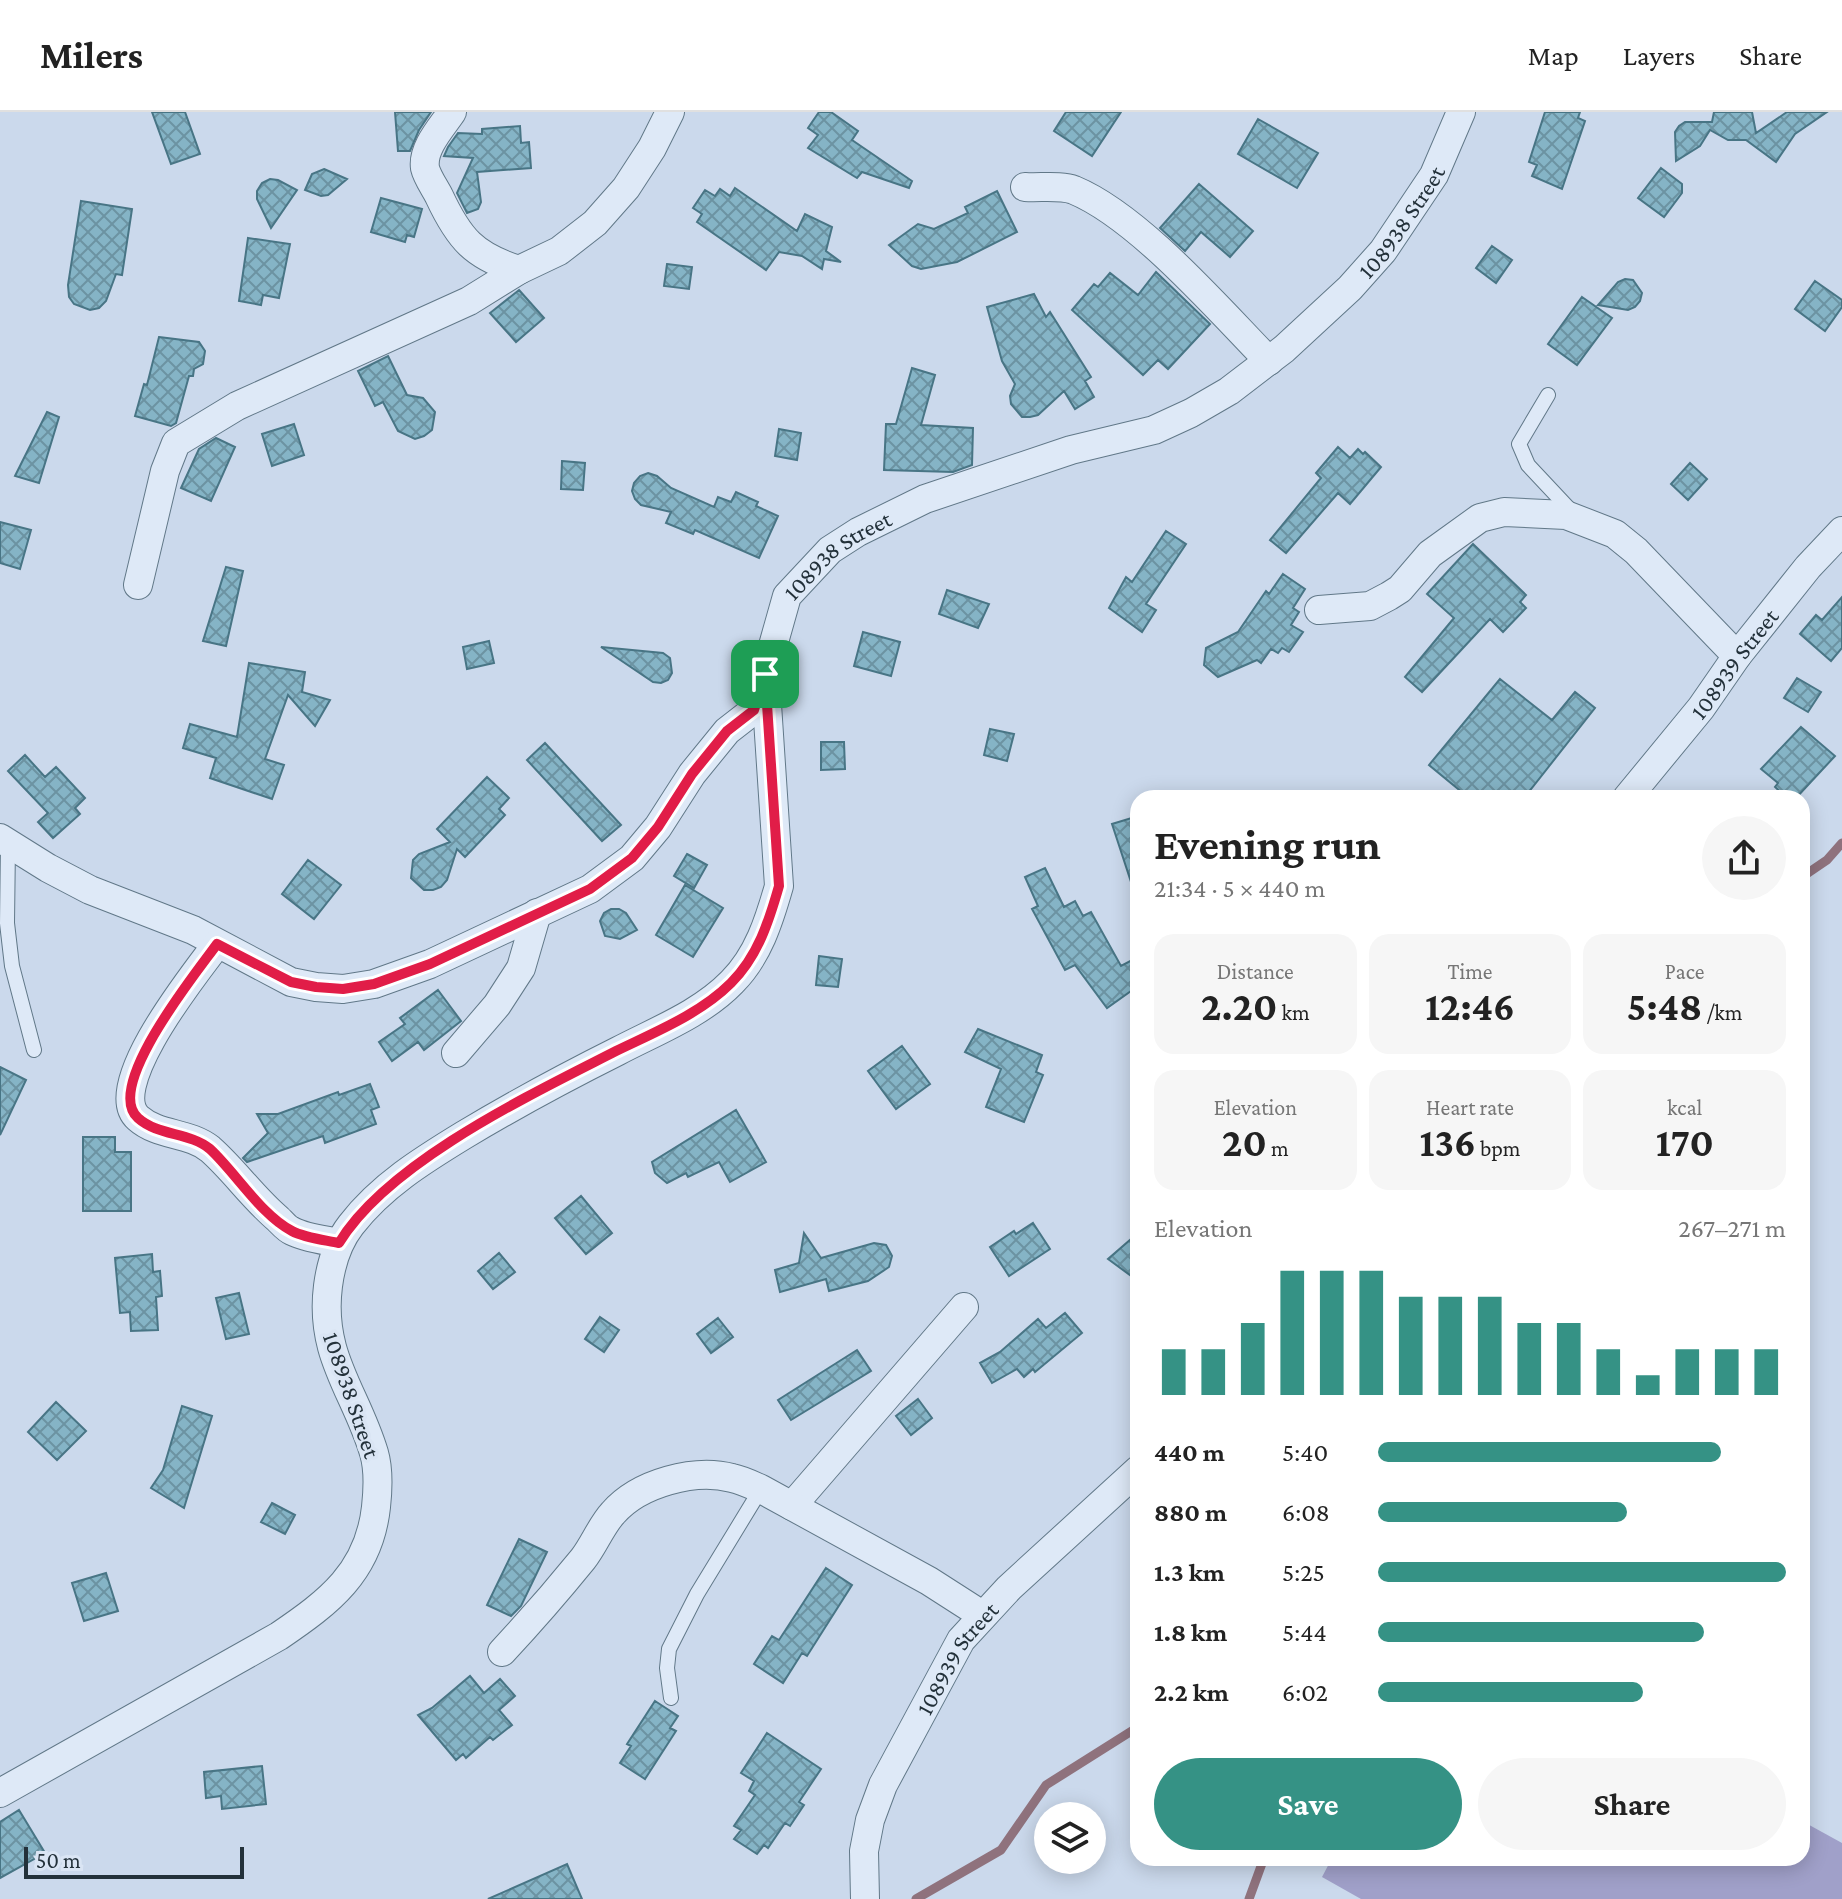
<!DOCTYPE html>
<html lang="en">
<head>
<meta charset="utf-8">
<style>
	body { margin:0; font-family:"Crimson Pro",serif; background:#f6f6f6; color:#222; height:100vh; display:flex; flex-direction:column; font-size:30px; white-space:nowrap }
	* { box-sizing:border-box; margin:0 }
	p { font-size:26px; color:#767676 }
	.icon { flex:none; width:44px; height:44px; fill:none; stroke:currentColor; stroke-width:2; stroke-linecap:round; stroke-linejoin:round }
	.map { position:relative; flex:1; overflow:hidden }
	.side { position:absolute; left:1130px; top:678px; width:680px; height:1076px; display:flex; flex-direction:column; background:#fff; border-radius:24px; box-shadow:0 4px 20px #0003 }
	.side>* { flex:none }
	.controls { position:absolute; left:1034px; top:1690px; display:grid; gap:16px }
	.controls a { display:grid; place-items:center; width:72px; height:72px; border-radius:50%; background:#fff; box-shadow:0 4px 20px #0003; font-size:40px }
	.scale { position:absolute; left:24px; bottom:20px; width:220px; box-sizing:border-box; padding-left:8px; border:4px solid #23313a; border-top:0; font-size:22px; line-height:28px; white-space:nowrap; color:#23313a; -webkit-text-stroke:6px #dae5f4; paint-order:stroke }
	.pin { position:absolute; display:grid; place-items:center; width:68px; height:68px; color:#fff; margin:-34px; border-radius:16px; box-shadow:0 4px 12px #0006 }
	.round { display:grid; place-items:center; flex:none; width:84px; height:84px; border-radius:42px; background:#f6f6f6 }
	.headline { display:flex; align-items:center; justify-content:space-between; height:136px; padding:0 24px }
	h1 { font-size:44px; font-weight:700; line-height:60px }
	.metrics { display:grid; grid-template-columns:repeat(3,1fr); gap:12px; height:136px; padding:8px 24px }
	.metrics div { display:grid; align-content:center; border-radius:20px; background:#f6f6f6; text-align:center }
	.metrics b { font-size:40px; font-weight:700 }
	.metrics small { font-size:22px; font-weight:400 }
	.metrics p { font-size:22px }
	.chart { height:224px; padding:16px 24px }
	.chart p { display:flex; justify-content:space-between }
	.chart svg { width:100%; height:144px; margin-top:8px; stroke:#359285; stroke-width:6 }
	.action { display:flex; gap:16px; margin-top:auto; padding:16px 24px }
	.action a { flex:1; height:92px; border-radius:48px; background:#359285; color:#fff; font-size:32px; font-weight:700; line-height:92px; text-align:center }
	.action a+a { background:#f6f6f6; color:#222 }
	ul { padding:0 24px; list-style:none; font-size:26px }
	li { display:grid; grid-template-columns:128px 96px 1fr; align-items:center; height:60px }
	li i { height:20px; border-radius:10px; background:#359285 }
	header { display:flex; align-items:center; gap:48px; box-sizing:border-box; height:112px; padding:0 40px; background:#fff; border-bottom:2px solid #e0e0e0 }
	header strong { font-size:38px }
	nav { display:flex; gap:44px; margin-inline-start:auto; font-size:28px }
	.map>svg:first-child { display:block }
</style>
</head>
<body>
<header>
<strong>Milers</strong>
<nav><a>Map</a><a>Layers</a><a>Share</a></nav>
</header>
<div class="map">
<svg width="1842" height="1787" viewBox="0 0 1842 1787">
	<defs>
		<pattern id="building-cross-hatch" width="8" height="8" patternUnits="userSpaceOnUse" patternTransform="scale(2)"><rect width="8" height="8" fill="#85b4c6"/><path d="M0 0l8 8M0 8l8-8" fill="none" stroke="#6c93a2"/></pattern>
	</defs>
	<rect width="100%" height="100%" fill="#cbd9ec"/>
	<path fill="#a0a0c9" d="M 1802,1709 L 1842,1731 L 1842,1787 L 1361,1787 L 1322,1765 L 1332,1746 L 1802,1746 Z"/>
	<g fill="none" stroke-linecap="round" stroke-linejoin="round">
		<path stroke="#8f727d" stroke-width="9" d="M 1802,765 L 1827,748 L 1842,731
			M 916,1787 L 1001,1738 L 1046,1673 L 1138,1615
			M 1249,1787 L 1264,1746"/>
	</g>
	<path fill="url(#building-cross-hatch)" stroke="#487585" stroke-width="2" d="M 152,0 L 185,0 L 200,42 L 171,52 Z
		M 395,0 L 431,0 L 419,18 L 410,39 L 398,39 Z
		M 819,0 L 831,0 L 858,19 L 852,28 L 912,69 L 909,76 L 862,60 L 857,66 L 808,36 L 818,23 L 808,16 Z
		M 1066,0 L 1121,0 L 1092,44 L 1054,19 Z
		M 1545,0 L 1580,0 L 1578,6 L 1585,9 L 1562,77 L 1532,64 L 1537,53 L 1529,50 Z
		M 1714,0 L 1752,0 L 1756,21 L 1787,0 L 1827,0 L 1795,22 L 1776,50 L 1746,28 L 1728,28 L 1710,18 L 1700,34 L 1676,49 L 1675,20 L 1679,14 L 1685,10 L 1712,10 Z
		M 1258,7 L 1318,41 L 1297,76 L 1238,42 Z
		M 520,14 L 521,31 L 529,30 L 531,56 L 477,60 L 481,90 L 478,97 L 467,101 L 457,81 L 473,46 L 444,44 L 448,35 L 458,21 L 482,22 L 482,17 Z
		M 1661,56 L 1682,72 L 1682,81 L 1664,105 L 1638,86 Z
		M 324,57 L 347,67 L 328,83 L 321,84 L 305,78 L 312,62 Z
		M 270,67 L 278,68 L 297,78 L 271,116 L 257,87 L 257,79 L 262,71 Z
		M 1199,72 L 1253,119 L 1230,145 L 1201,120 L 1185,139 L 1160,116 Z
		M 735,76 L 797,119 L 805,102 L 832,115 L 826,139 L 841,150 L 824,147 L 822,157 L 802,144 L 779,140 L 766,158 L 697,110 L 702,102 L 693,96 L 705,78 L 715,84 L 720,77 L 730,84 Z
		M 997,79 L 1017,120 L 957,150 L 921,157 L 912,154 L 889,133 L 918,112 L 934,117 L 968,101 L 965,95 Z
		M 381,86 L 422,97 L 414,125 L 407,123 L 405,130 L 371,120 Z
		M 81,89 L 132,97 L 122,163 L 116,162 L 106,189 L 99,196 L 90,198 L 74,192 L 69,185 L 68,173 Z
		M 248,126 L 290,132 L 279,186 L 263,183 L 261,193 L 239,189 Z
		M 1492,134 L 1512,148 L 1496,171 L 1476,156 Z
		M 667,152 L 692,155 L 689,177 L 664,174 Z
		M 1156,160 L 1210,212 L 1168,257 L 1158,248 L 1143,263 L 1072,198 L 1094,172 L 1098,175 L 1110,161 L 1138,183 Z
		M 1625,167 L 1633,168 L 1642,181 L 1640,189 L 1635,195 L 1628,198 L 1598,193 L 1618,170 Z
		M 1815,169 L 1842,188 L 1842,195 L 1825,219 L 1795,197 Z
		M 519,178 L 544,206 L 516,230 L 490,201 Z
		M 1034,182 L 1046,205 L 1050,200 L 1091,265 L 1085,269 L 1094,285 L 1075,297 L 1064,279 L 1038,303 L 1030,305 L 1022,305 L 1011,292 L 1010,284 L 1015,272 L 1002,249 L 987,195 Z
		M 1582,185 L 1612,206 L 1577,253 L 1548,232 Z
		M 159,225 L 199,230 L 205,239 L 203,252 L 194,257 L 193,264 L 189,264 L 176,311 L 171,314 L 135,304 L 144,272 L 147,273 Z
		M 388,244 L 407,283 L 423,286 L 435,300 L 432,318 L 424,324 L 415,327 L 398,319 L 383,290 L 375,294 L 358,259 Z
		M 912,256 L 935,263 L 921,313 L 973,316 L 972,353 L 953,360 L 884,358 L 886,312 L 896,312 Z
		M 47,300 L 59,305 L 39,371 L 15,364 Z
		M 294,312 L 304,343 L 272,354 L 262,322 Z
		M 779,317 L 801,321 L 797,348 L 775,344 Z
		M 216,326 L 235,335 L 211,389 L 181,376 L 199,337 Z
		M 1338,335 L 1350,346 L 1358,337 L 1363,342 L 1365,340 L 1381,355 L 1350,392 L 1338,381 L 1286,441 L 1270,428 L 1321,366 L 1316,361 Z
		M 562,349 L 585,351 L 583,378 L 561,377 Z
		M 1690,351 L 1707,367 L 1688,388 L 1671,372 Z
		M 648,361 L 657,364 L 671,376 L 714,395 L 718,385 L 731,390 L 736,380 L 758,390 L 756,394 L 778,404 L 759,446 L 695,418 L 693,422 L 666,411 L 671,400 L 641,393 L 635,387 L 632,379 L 634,371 L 640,364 Z
		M 0,410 L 31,418 L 20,457 L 0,451 Z
		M 1166,419 L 1186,432 L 1146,492 L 1156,498 L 1142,520 L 1109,496 L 1126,465 L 1132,470 Z
		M 1473,432 L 1526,483 L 1520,490 L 1526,496 L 1503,520 L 1490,507 L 1422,580 L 1405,565 L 1454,506 L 1427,482 Z
		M 226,455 L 243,459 L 226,534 L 203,529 Z
		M 1283,462 L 1305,477 L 1293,496 L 1299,500 L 1291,513 L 1303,520 L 1289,540 L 1282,536 L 1278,541 L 1271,537 L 1261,551 L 1257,548 L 1218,565 L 1204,553 L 1206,536 L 1238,520 L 1266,479 L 1269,482 Z
		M 947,478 L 989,492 L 978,516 L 939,502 Z
		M 1842,485 L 1842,536 L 1831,549 L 1800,522 L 1816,503 L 1822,508 Z
		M 863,520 L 900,530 L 891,564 L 854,554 Z
		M 489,529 L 494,551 L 467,557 L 463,535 Z
		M 601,535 L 663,541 L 670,546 L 672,561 L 668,568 L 661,571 L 653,570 Z
		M 249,551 L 305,560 L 302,580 L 330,588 L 315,614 L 288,583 L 265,647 L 284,653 L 272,687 L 210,666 L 216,646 L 183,636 L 190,612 L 237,625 Z
		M 1797,566 L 1821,580 L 1808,600 L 1784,586 Z
		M 1500,567 L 1552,608 L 1575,580 L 1595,596 L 1524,686 L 1469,686 L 1429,653 Z
		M 1801,615 L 1835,644 L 1796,686 L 1787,686 L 1775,675 L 1778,671 L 1761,657 Z
		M 990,617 L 1014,622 L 1007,649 L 984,643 Z
		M 821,630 L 844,630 L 845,657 L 821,658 Z
		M 545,631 L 621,713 L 602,729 L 527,648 Z
		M 25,643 L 45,665 L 56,655 L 85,686 L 75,696 L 80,702 L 53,726 L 38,710 L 48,701 L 8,659 Z
		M 487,665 L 509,686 L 499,697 L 505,703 L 465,745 L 457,737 L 447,768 L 441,775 L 433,778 L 424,778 L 411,766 L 413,748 L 419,742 L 450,730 L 437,717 Z
		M 1138,704 L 1138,776 L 1133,776 L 1112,712 Z
		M 687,742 L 707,753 L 694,776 L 674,764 Z
		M 308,748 L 341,773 L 314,807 L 282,782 Z
		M 1045,756 L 1064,795 L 1075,789 L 1083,804 L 1091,800 L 1121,854 L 1138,845 L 1138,874 L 1107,896 L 1075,853 L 1065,858 L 1032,797 L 1038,794 L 1025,765 Z
		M 685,773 L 723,796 L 693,845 L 656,823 Z
		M 611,797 L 619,797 L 626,801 L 637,818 L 620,827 L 605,824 L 600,809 L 604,801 Z
		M 819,844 L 842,847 L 838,875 L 816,873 Z
		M 438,878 L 461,909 L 424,938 L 418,930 L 392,949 L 379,930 L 405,912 L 400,906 Z
		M 978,917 L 1042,943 L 1036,960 L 1043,963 L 1024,1010 L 986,995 L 1001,957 L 965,940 Z
		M 902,934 L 930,972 L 896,997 L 868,959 Z
		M 0,955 L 26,968 L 0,1023 Z
		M 370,972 L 379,995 L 371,998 L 376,1012 L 325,1031 L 323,1024 L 247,1050 L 243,1046 L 268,1021 L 257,1002 L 278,1002 L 338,980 L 339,983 Z
		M 736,998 L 766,1050 L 730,1070 L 719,1050 L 688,1065 L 686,1061 L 667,1071 L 655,1061 L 652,1050 Z
		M 83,1025 L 115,1025 L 115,1040 L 131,1040 L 131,1099 L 83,1099 Z
		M 581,1084 L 612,1121 L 586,1142 L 555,1106 Z
		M 1033,1111 L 1050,1137 L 1009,1164 L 990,1135 L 1014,1119 L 1016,1122 Z
		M 804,1121 L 821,1146 L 874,1131 L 886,1133 L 892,1144 L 889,1155 L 868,1169 L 829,1179 L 826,1167 L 780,1180 L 775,1158 L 799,1151 Z
		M 1138,1121 L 1138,1169 L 1108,1147 Z
		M 499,1141 L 515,1160 L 493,1177 L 478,1159 Z
		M 152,1142 L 153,1160 L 160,1159 L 162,1184 L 156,1185 L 158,1218 L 131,1219 L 130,1200 L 120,1201 L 115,1146 Z
		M 239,1181 L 249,1222 L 226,1227 L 216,1186 Z
		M 1065,1201 L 1082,1221 L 1035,1260 L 1033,1257 L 1024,1265 L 1017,1257 L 992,1271 L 980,1251 L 1000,1240 L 1038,1207 L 1046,1216 Z
		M 600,1205 L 619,1218 L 604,1240 L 585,1227 Z
		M 718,1206 L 733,1225 L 711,1241 L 697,1222 Z
		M 857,1238 L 871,1259 L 791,1308 L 778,1288 Z
		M 918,1287 L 932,1306 L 911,1323 L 896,1304 Z
		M 56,1290 L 86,1319 L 57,1348 L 28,1320 Z
		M 182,1294 L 212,1304 L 184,1396 L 151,1376 L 163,1358 Z
		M 272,1391 L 295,1403 L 285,1422 L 261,1410 Z
		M 519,1427 L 547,1440 L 521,1494 L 511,1504 L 487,1493 Z
		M 826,1456 L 852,1473 L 807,1544 L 802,1541 L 783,1571 L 754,1552 L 772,1524 L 779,1528 Z
		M 106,1461 L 118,1499 L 84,1509 L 72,1471 Z
		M 470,1564 L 484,1581 L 500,1567 L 515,1584 L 499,1598 L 512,1613 L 493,1628 L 490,1625 L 466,1646 L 463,1642 L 456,1648 L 418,1603 L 432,1596 Z
		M 655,1589 L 678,1604 L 670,1616 L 676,1619 L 645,1667 L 620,1651 L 631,1634 L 627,1632 Z
		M 767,1621 L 821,1657 L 799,1690 L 804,1693 L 790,1714 L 785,1711 L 768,1736 L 764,1733 L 757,1742 L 734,1727 L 741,1718 L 734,1714 L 755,1683 L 749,1679 L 754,1669 L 741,1661 Z
		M 262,1654 L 266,1692 L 222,1697 L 221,1684 L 206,1686 L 204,1660 Z
		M 19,1698 L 45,1741 L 0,1766 L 0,1710 Z
		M 567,1752 L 582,1787 L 488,1787 Z"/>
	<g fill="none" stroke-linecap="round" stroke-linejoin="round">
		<defs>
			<path id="lane" d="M 1548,283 L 1519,332 L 1528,353 L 1573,401
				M 8,732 L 7,811 L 12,854 L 34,938
				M 671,1586 L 667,1556 L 669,1537 L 697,1482 L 761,1377"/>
			<g id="street">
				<path d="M 452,0 C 442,15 422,36 425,56 C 427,65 435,76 439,84 C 459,127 474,144 519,158"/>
				<path d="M 1025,75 C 1040,76 1061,73 1074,78 C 1139,105 1219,198 1269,249"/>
				<path d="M 138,473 L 165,359 L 176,331 L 237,294 L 469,189 L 519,158 L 559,139 L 595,111 L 626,76 L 652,36 L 670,0"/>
				<path d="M 1319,498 L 1370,494 L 1389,484 L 1400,477 L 1430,442 L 1480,406 L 1504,400 L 1566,403 L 1615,422 L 1636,439 L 1737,544"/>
				<path id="s1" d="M 1627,686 L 1701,596 L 1737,544 L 1808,455 L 1842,419"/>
				<path d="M 0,726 L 48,756 L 90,778 L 193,818 L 291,870 L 316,875 L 343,877 L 374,872 L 430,852 L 590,777 L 632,746 L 658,715 L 692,662 L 727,619 L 754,598 L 762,571"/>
				<path d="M 217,832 C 197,859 103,975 138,1006 C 158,1024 189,1020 210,1037 C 234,1058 253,1086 278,1107 C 282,1111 287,1117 292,1119 C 305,1126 325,1128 339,1131"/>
				<path d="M 456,941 L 497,893 L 521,856 L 537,801"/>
				<path d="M 792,1394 L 964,1195"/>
				<path d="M 502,1540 C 530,1510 557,1479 583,1447 C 594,1433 601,1414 613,1401 C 639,1371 695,1356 732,1366 C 742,1368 752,1373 761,1377 L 929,1469 L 982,1503"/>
				<path id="s2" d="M 0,1681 L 279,1524 C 329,1490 369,1460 376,1395 C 378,1377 379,1358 374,1341 C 356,1280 319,1244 328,1174 C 331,1151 337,1131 351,1113 C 381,1074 423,1048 464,1023 C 514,993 566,965 618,939 C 656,919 701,902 732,870 C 758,844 769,809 779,774 L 765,562 L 787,484 L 830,438 L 858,420 L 925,387 L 1071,338 L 1154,318 L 1191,301 L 1229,279 L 1284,237 L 1350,176 L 1383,139 L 1434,63 L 1461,0"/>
				<path id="s3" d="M 865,1787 L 864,1739 L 870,1708 L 883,1673 L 961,1528 L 1009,1476 L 1138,1358"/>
			</g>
		</defs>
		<use href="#lane" stroke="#617888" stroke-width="16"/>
		<use href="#street" stroke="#617888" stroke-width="30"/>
		<use href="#lane" stroke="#dee9f7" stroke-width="14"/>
		<use href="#street" stroke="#dee9f7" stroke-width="28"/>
	</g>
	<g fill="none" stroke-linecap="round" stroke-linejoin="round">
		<defs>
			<path id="route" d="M 765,562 L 779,774 C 769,809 758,844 731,871 C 700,902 655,920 616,939 C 532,982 388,1050 339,1131 C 325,1128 305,1126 292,1119 C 261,1103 235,1060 210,1037 C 189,1020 158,1024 138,1006 C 103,975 197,860 217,832 L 291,870 L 316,875 L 343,877 L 374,872 L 430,852 L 590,777 L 632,746 L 658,715 L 692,662 L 727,619 L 754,598 Z"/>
		</defs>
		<use href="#route" stroke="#fff" stroke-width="16"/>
		<use href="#route" stroke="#e11d48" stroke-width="10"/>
	</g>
	<g text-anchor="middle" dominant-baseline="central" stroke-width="7" stroke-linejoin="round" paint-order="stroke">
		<g font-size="24" fill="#23313a" stroke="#dae5f4">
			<text stroke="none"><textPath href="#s2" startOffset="2378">108938 Street</textPath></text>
			<text stroke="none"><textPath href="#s2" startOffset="1706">108938 Street</textPath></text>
			<text stroke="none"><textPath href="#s1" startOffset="172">108939 Street</textPath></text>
			<text transform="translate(352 1283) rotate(71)">108938 Street</text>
			<text stroke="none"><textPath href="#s3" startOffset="264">108939 Street</textPath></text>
		</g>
	</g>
</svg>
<div class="controls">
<a><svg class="icon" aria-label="layers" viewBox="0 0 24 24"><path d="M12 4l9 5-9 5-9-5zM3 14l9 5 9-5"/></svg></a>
</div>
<div class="scale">50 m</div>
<div class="pin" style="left:765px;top:562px;background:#1e9e55"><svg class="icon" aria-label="arrive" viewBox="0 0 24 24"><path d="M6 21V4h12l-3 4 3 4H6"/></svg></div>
<section class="side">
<div class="headline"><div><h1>Evening run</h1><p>21:34 · 5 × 440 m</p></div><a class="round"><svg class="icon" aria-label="share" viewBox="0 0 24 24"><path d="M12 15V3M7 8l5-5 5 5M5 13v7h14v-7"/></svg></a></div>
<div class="metrics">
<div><p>Distance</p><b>2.20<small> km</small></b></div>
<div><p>Time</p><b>12:46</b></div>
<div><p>Pace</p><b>5:48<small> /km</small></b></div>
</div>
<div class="metrics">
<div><p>Elevation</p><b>20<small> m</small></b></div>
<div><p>Heart rate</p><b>136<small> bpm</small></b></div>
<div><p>kcal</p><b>170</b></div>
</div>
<div class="chart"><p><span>Elevation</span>267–271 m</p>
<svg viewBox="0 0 160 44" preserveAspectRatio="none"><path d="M5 44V30M15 44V30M25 44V22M35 44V6M45 44V6M55 44V6M65 44V14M75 44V14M85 44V14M95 44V22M105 44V22M115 44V30M125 44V38M135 44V30M145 44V30M155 44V30"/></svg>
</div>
<ul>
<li><b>440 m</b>5:40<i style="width:84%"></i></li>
<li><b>880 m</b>6:08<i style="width:61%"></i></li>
<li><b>1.3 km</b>5:25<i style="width:100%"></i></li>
<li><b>1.8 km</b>5:44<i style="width:80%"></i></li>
<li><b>2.2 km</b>6:02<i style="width:65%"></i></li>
</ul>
<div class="action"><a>Save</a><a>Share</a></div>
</section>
</div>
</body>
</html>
